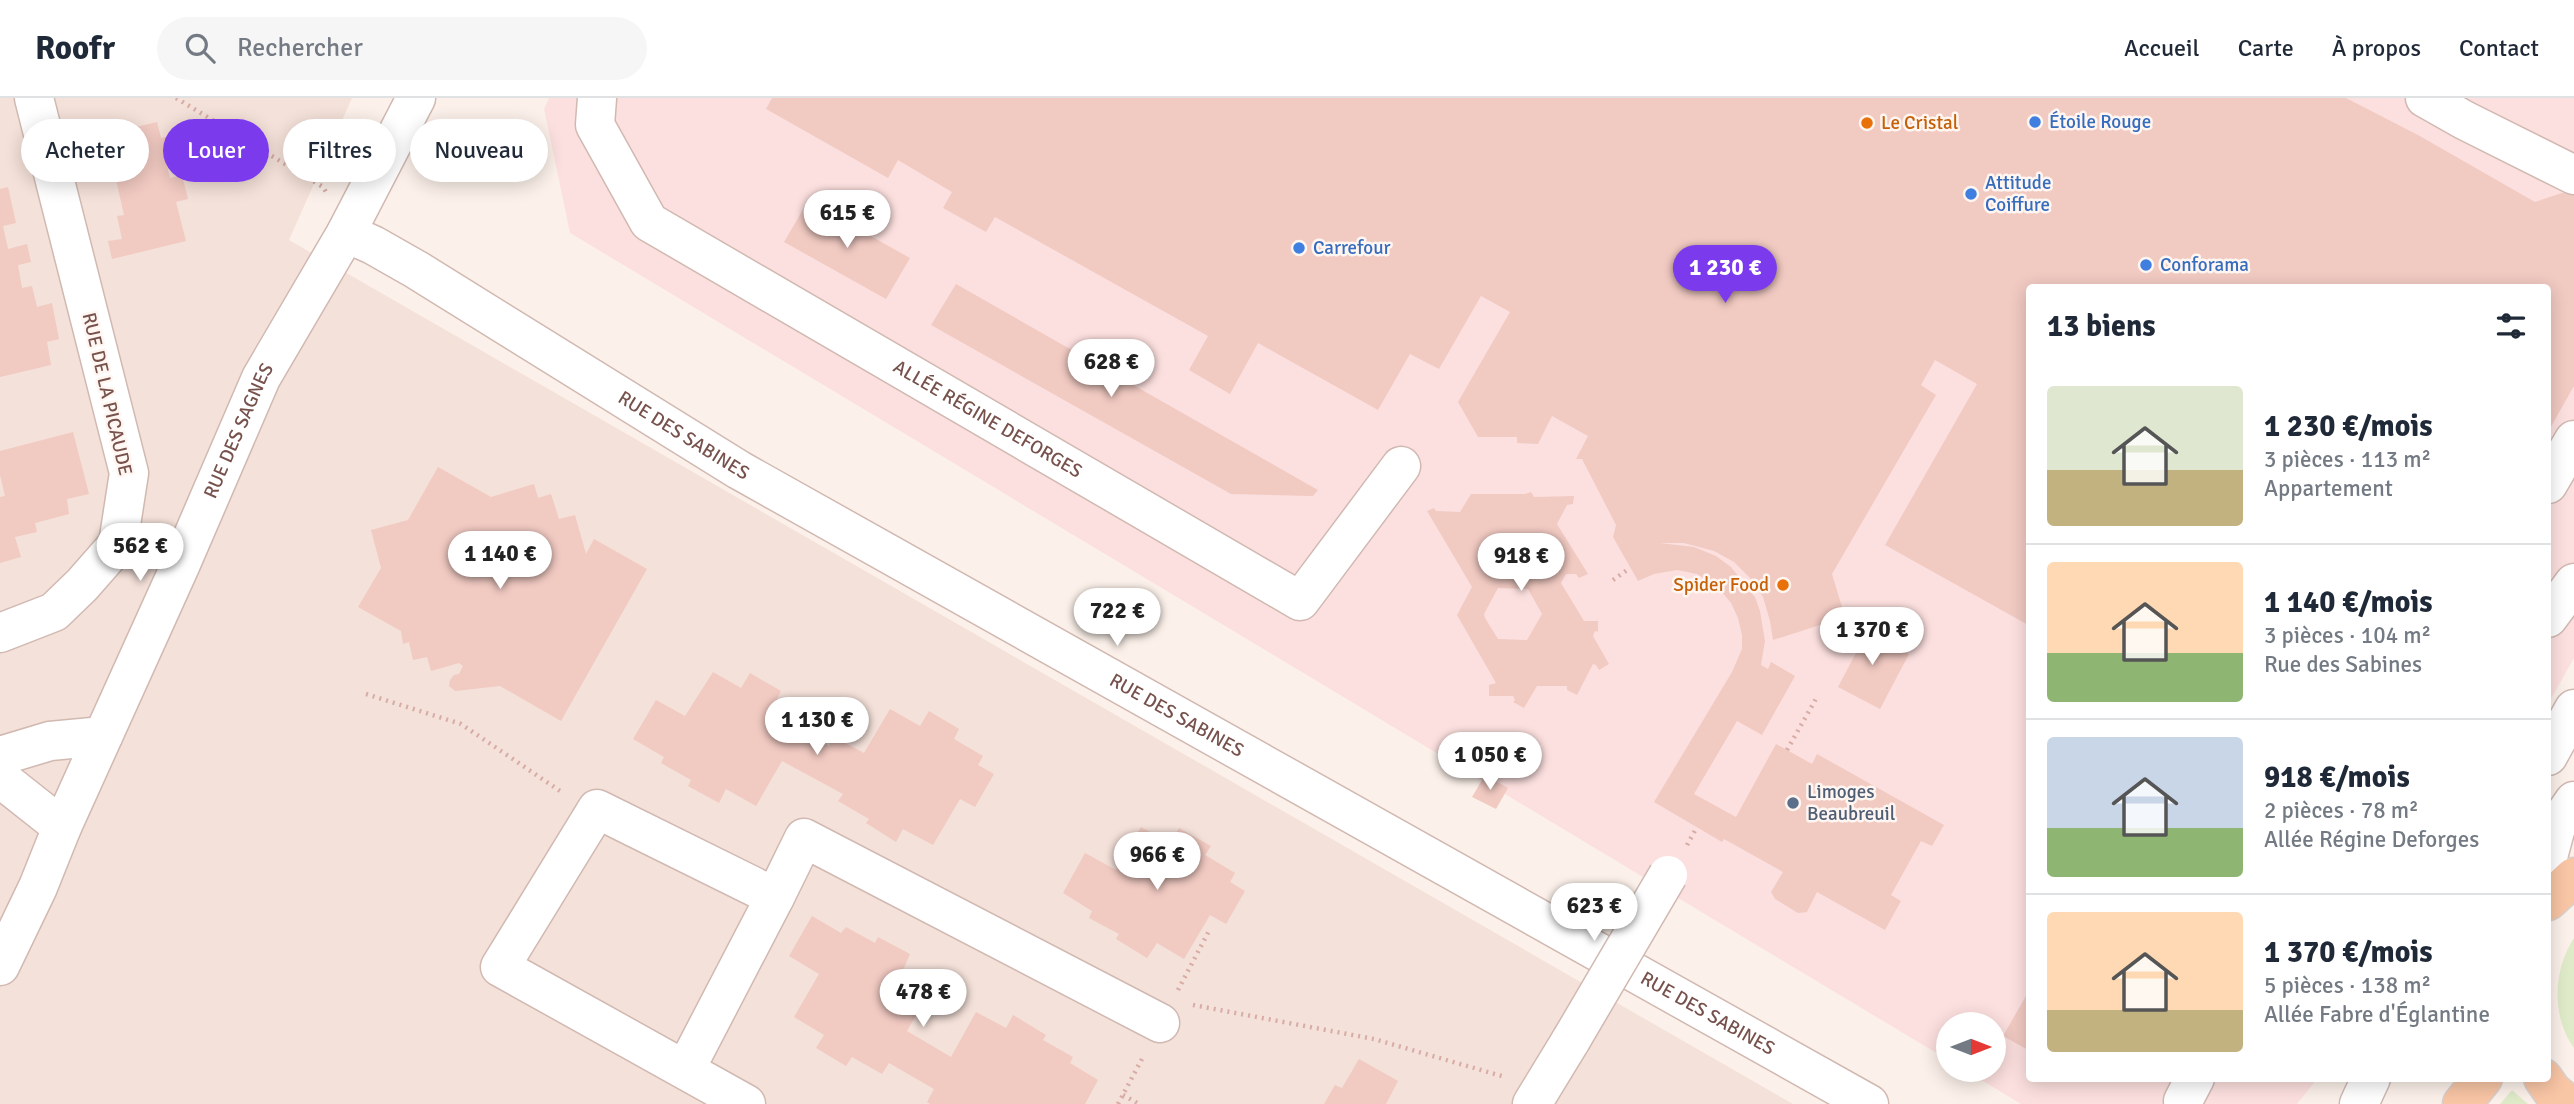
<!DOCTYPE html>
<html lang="fr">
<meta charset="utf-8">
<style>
body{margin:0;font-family:Signika,sans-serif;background:#f6f6f7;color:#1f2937;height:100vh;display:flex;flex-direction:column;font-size:26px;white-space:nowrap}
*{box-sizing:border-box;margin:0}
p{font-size:23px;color:#747a83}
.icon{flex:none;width:38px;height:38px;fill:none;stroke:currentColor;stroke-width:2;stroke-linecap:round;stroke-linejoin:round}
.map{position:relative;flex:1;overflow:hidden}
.details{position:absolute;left:2026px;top:186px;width:525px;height:798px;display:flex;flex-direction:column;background:#fff;border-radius:7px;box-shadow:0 4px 18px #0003}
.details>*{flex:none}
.banner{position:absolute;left:21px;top:21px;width:665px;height:63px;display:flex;gap:14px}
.needle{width:46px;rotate:90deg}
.tools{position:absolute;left:1936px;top:914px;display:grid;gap:14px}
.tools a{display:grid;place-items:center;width:70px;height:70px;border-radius:50%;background:#fff;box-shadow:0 4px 18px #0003;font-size:35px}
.price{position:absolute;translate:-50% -60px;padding:0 16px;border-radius:24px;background:#fff;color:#222;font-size:23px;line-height:46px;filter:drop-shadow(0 2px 4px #0008)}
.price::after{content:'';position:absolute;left:50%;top:42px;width:21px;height:16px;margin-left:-10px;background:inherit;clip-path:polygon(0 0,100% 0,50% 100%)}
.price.current{background:#7c3aed;color:#fff}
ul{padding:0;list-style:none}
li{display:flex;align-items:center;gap:21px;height:175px;padding:0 21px}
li+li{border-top:2px solid #e0e1e3}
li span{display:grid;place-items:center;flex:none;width:196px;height:140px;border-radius:7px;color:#555}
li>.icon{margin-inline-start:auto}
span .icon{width:84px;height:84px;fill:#fffc;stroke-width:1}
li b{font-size:30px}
h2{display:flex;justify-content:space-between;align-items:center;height:84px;padding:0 21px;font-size:30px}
.pill{padding:0 24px;border-radius:32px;background:#fff;box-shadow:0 4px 18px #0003;font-size:24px;line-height:63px}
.pill.current{background:#7c3aed;color:#fff}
header{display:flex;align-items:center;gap:42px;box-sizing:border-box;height:98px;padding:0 35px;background:#fff;border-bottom:2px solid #e0e1e3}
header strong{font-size:33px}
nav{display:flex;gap:38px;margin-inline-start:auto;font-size:24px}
.search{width:490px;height:63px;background:#f6f6f7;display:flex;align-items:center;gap:18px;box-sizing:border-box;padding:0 24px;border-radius:38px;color:#747a83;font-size:26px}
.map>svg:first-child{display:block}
.residential{fill:#f4e1d9}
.commercial{fill:#fce0df}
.green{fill:#deeac8}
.building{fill:#f1cac2;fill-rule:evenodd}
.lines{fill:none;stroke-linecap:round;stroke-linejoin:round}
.minor-casing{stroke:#d1b9b2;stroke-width:41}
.major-casing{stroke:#d9cfcd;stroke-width:41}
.path{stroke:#d7aca5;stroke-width:4.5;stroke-dasharray:2 5;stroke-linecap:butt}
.minor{stroke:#fff;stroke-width:38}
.major{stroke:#f8c5a5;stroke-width:38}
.minor-bridge-casing{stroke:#d1b9b2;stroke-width:41;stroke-linecap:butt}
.minor-bridge{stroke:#fff;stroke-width:38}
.shop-dot{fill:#3f7fe0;stroke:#fff6f1;stroke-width:2.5}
.food-dot{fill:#e8710a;stroke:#fff6f1;stroke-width:2.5}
.service-dot{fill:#5c6f8a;stroke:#fff6f1;stroke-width:2.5}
.labels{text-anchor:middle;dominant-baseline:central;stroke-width:5;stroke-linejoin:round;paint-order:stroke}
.shop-label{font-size:19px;fill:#366cbe;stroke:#fff6f1;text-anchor:start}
.food-label{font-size:19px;fill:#c56008;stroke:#fff6f1;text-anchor:start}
.street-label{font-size:19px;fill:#77524d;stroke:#fff6f1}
.service-label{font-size:19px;fill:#4e5e75;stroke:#fff6f1;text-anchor:start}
</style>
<header>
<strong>Roofr</strong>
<div class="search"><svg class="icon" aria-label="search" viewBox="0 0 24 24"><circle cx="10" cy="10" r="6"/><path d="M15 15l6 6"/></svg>Rechercher</div>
<nav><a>Accueil</a><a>Carte</a><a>À propos</a><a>Contact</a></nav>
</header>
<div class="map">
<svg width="2574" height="1006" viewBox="0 0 2574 1006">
<rect width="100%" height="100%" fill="#fcf1ea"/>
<path class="residential" d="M0,0H352L289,142L1793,1006H0Z"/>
<path class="commercial" d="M549,0H2574V560L2548,606V189H2030V980H2318L2297,1006H2021L1963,971H1993V926H1948V962L570,135L544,11Z"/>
<g class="green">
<path d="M2574,840V950C2551,918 2553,872 2574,840Z"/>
<path d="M2512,992L2528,1006H2500Z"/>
</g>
<g class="building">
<path d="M772,0H2346L2418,37L2535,104L2574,91V288L2548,334V189H2030V528L1885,447L1977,286L1935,262L1921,287L1936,297L1832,476L1845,519L1773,542L1770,523L1763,499L1750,480L1734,464L1714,453L1684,445H1660L1694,449L1716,458L1731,469L1755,499L1760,513L1765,543L1761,567L1768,571L1771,564L1795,578L1762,637L1737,623L1694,696L1736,719L1776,646L1812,666L1817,656L1944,727L1932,748L1921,743L1891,797L1901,803L1885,832L1817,794L1807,814L1798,815L1775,801L1771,794L1783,774L1724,741L1722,744L1654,704L1732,574L1742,551V537L1738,520L1731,505L1717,488L1697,476L1677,472L1654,476L1638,483L1613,439L1616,427L1582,361H1576L1588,338L1552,318L1538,346L1517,345V339H1478L1458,304L1510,214L1481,198L1439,271L1410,256L1378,312L1258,245L1230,296L1189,272L1208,238L995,119L986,134L943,110L952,94L898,62L888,80L766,11Z"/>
<path d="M157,24L161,40L178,36L184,59L166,64L170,80L182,77L188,101L176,104L186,143L112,161L108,143L122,141L117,118L124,117L115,77L105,79L100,56L86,58L82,42Z"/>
<path d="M8,89L16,125L3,128L8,151L27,146L31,164L18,167L22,190L32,188L37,209L52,205L59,241L47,244L51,267L0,279V91Z"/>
<path d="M808,103L910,160L886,201L784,144Z"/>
<path d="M956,186L1223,338L1318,392L1313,398L1231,396L931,227Z"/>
<path d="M73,334L89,396L67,401L69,416L35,425L37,434L15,439L21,459L0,465V399L5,398L0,377V353Z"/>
<path d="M438,369L491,399L534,386L538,400L551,396L559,421L575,417L586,456L594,441L647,471L561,623L500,588L455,593L449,588L450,582L454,577L459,576L463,568L459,565L431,573L427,559L413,562L409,544L403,546L401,533L358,509L381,470L371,432L408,422Z"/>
<path d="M1531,394L1534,399L1574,398L1573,406L1567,407L1557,426L1588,476L1579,480L1576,476H1566L1561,485L1584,523H1598V534L1595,533L1593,538L1609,566L1599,572L1596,567L1593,566L1577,597L1567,592V588H1537L1524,610L1513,604L1515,602L1513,598H1489V587L1496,585L1457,517L1472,489L1427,413L1434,410L1436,413L1460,414L1471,396H1525ZM1498,490L1528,491L1542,516L1527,542L1498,541L1485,520L1484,516Z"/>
<path d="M1857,526L1909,556L1880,611L1838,589L1856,555L1845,549Z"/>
<path d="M713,574L741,590L750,575L781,593L777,601L807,619L800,632L829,648L834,639L864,655L890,611L920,628L929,613L959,631L954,641L983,658L978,667L994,676L975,709L960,701L933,747L903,731L896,744L866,725L869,721L838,703L843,696L782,663L756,708L726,691L719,705L688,688L691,682L661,665L664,659L633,641L656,602L685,618Z"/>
<path d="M1485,677L1508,690L1496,711L1472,699Z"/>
<path d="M1141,729L1170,745L1179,730L1211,748L1205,757L1235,775L1230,784L1245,793L1226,826L1210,817L1184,861L1157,845L1147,860L1116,841L1119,836L1089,820L1092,813L1063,795L1085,755L1116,772Z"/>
<path d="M812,818L841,835L846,829L875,845L878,839L910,856L903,872L932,889L907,933L951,959L976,914L1006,930L1013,917L1046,937L1043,942L1073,959L1070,965L1098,982L1085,1006H930L927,1004L934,991L889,965L882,976L852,959L846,968L816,950L824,937L794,919L819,876L789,858Z"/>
<path d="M2030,891V953L2003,938Z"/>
<path d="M1359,961L1398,983L1386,1006H1324L1335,987L1342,990Z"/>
</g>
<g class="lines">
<g class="minor-casing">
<g id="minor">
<path id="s1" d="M597,0L595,27L649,124L1300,503L1401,368"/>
<path d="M2425,0L2464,22L2574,77"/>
<path id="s2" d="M346,135L373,147L417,172L739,372L1869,1006"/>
<path d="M2548,386L2574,342"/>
<path d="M2548,520L2574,485"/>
<path d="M0,535L54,514L82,487L118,446L129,375L34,0"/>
<path d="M0,658L50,643L103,638"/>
<path d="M2548,658L2574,611"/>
<path d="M0,680L62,729"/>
<path d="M2548,759L2556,729L2574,703"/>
<path d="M775,799L804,740L1160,925"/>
<path id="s3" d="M0,868L38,789L62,729L180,468L261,280L346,135L416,0"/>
<path d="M685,972L775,799L597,711L500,869L746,1006"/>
<path d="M2183,1003L2195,980"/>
<path d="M1532,1006L1571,942"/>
<path d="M2359,1006L2371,980"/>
</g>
</g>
<g class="major-casing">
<g id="major">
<path d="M2548,803L2574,779"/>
<path d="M2543,980L2552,993L2568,1006"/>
<path d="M2462,1006L2483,980"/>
</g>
</g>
<g class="path">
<path d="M176,0L323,89L326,94"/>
<path d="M1613,482L1630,470"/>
<path d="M366,596L461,626L563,695"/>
<path d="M1787,652L1817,599"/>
<path d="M1687,747L1697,729"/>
<path d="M1178,892L1210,831"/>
<path d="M1193,907L1374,941L1505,979"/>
<path d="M1123,997L1139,1006"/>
<path d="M1118,1006L1143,959"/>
</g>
<use href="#minor" class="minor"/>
<use href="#major" class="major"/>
<g class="minor-bridge-casing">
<path id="minor-bridge" d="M1571,942L1668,777"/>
</g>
<use href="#minor-bridge" class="minor-bridge"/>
</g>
<g class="shop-dot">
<circle cx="2035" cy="24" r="7"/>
<circle cx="1971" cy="96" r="7"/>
<circle cx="1299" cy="150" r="7"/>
<circle cx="2146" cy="167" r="7"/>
</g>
<g class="food-dot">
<circle cx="1867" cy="25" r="7"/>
<circle cx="1783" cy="487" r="7"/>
</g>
<circle class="service-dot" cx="1793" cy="705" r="7"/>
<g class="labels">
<g class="shop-label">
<text x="2049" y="24">Étoile Rouge</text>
<text x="1985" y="85">Attitude<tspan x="1985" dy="22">Coiffure</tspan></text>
<text x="1313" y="150">Carrefour</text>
<text x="2160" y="167">Conforama</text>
</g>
<g class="food-label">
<text x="1881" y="25">Le Cristal</text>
<text x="1769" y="487" text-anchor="end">Spider Food</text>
</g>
<g class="street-label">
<text transform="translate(107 296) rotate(77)">RUE DE LA PICAUDE</text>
<text stroke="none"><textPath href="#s1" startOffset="530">ALLÉE RÉGINE DEFORGES</textPath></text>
<text stroke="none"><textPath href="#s3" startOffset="586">RUE DES SAGNES</textPath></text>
<text stroke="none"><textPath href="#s2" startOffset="394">RUE DES SABINES</textPath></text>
<text stroke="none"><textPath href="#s2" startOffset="961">RUE DES SABINES</textPath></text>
<text stroke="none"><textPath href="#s2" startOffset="1570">RUE DES SABINES</textPath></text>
</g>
<g class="service-label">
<text x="1807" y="694">Limoges<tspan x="1807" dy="22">Beaubreuil</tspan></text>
</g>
</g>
</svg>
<div class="tools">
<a><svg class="needle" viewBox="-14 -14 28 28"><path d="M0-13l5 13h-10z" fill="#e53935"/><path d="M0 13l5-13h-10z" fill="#747a83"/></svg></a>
</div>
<b class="price" style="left:847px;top:152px">615 €</b>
<b class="price current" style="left:1725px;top:207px">1 230 €</b>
<b class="price" style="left:1111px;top:301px">628 €</b>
<b class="price" style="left:140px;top:485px">562 €</b>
<b class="price" style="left:500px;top:493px">1 140 €</b>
<b class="price" style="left:1521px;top:495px">918 €</b>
<b class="price" style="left:1117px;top:550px">722 €</b>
<b class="price" style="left:1872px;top:569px">1 370 €</b>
<b class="price" style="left:817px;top:659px">1 130 €</b>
<b class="price" style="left:1490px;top:694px">1 050 €</b>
<b class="price" style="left:1157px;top:794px">966 €</b>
<b class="price" style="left:1594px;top:845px">623 €</b>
<b class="price" style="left:923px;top:931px">478 €</b>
<div class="banner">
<a class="pill">Acheter</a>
<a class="pill current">Louer</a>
<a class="pill">Filtres</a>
<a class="pill">Nouveau</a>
</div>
<section class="details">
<h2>13 biens<svg class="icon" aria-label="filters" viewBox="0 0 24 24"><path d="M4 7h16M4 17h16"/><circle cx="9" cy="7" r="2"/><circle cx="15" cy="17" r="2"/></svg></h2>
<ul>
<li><span style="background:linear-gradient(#dfe7d0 60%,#c2b280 0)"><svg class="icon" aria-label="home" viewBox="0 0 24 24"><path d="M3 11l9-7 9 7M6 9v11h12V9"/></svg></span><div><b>1 230 €/mois</b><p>3 pièces · 113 m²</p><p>Appartement</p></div></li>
<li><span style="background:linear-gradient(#ffd9b3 65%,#8fb573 0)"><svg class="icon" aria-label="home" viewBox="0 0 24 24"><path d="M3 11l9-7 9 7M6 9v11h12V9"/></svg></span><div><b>1 140 €/mois</b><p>3 pièces · 104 m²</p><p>Rue des Sabines</p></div></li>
<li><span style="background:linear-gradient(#c9d6e8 65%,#8fb573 0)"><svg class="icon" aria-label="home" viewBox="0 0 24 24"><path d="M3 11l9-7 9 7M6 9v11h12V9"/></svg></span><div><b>918 €/mois</b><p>2 pièces · 78 m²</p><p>Allée Régine Deforges</p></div></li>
<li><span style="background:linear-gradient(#ffd9b3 70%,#c2b280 0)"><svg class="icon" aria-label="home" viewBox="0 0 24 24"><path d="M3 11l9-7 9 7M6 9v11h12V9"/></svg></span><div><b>1 370 €/mois</b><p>5 pièces · 138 m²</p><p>Allée Fabre d'Églantine</p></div></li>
</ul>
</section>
</div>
